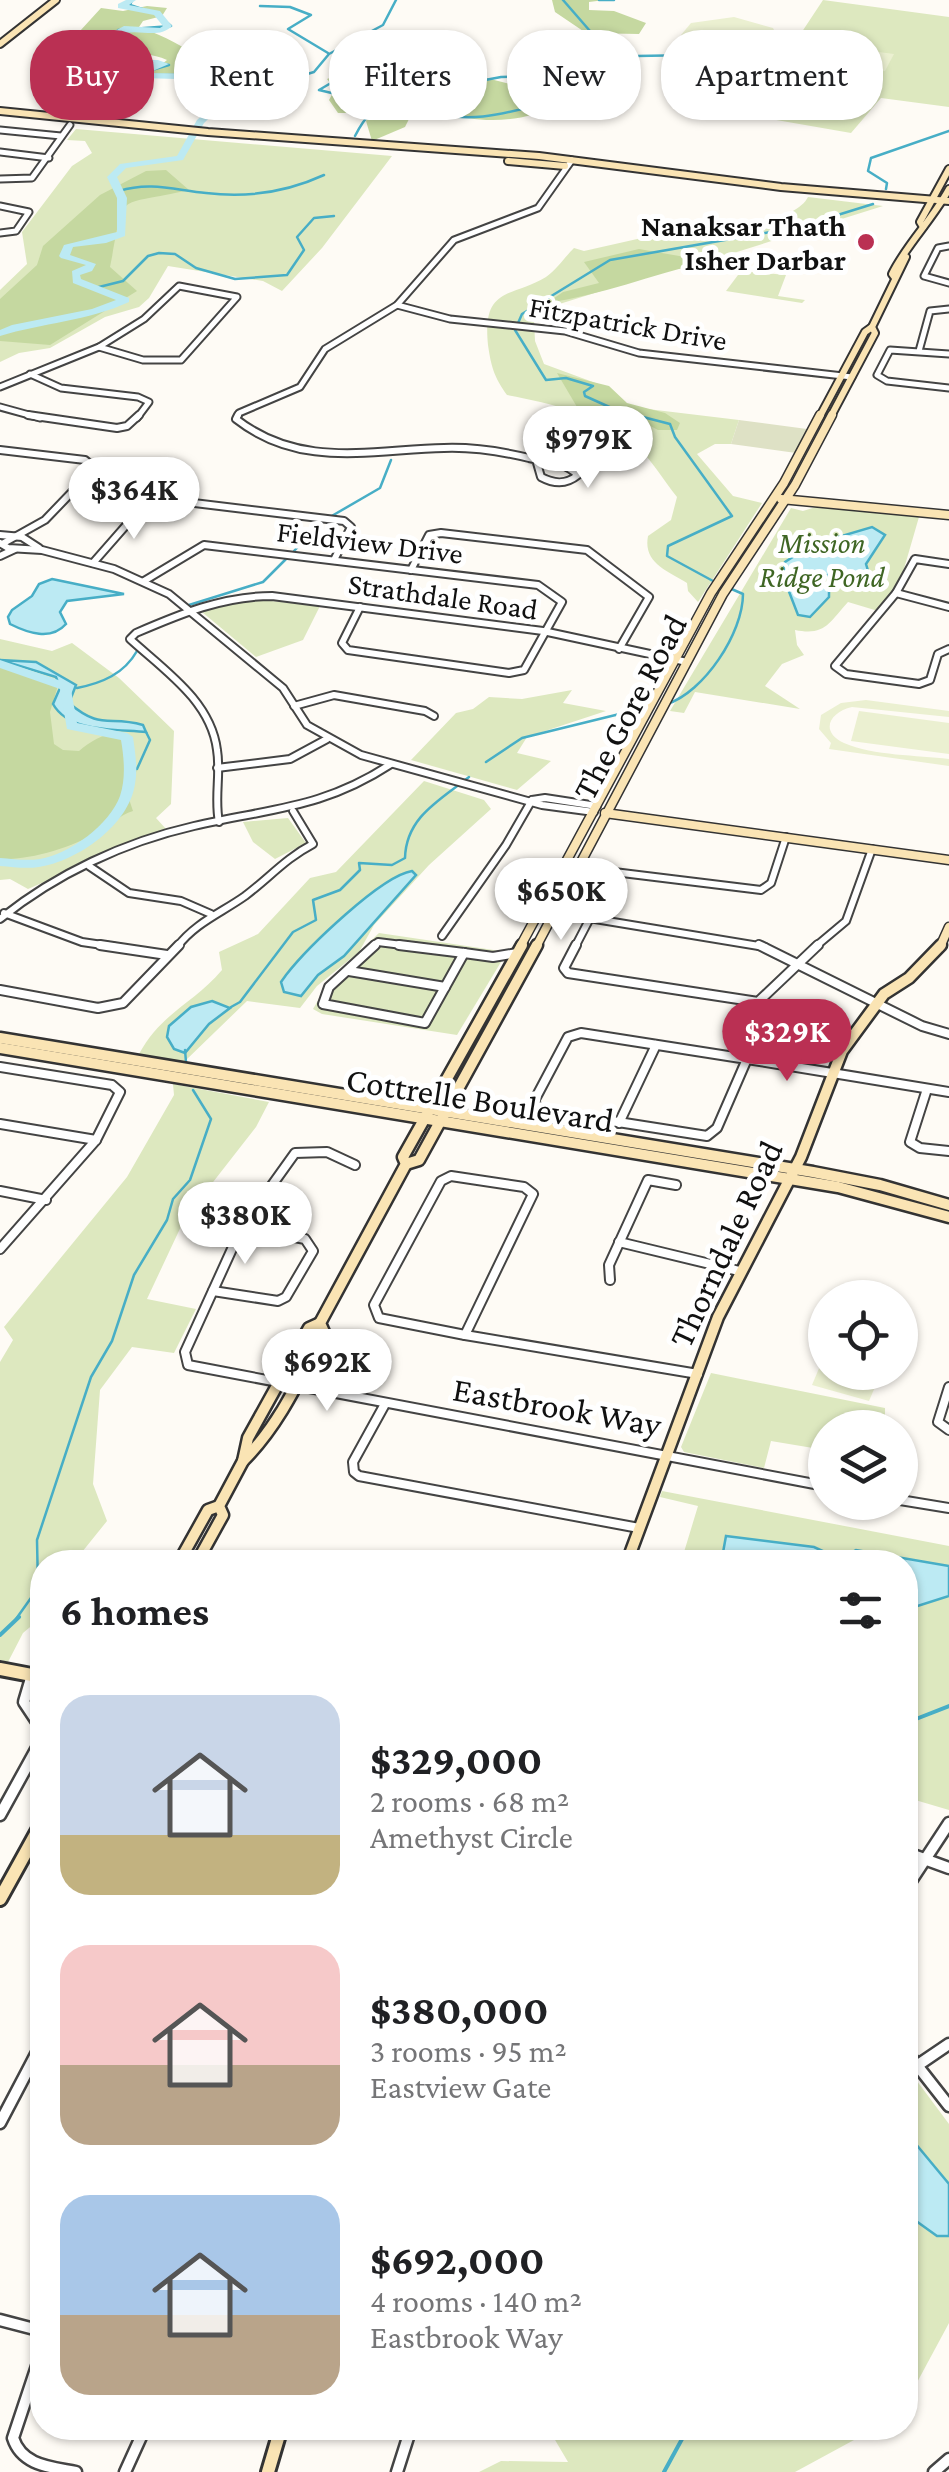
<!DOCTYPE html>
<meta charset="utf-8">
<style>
body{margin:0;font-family:"Crimson Pro",serif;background:#f2f2f2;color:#202124;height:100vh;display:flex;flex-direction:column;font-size:38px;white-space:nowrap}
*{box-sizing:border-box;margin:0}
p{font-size:32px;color:#757577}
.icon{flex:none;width:55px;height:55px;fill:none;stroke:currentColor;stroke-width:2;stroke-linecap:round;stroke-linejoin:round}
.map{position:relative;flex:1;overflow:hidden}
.side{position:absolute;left:30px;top:1550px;width:888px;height:890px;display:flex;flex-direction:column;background:#fff;border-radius:40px;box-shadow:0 2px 8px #0004}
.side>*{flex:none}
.hud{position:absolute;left:30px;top:30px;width:890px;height:90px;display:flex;gap:20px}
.buttons{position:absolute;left:808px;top:1280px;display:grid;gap:20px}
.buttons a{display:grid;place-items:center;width:110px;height:110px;border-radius:50%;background:#fff;box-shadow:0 2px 8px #0004;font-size:50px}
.price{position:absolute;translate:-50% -85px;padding:0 22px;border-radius:35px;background:#fff;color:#222;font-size:32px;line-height:65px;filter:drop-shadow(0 2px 5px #0008)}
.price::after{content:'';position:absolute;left:50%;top:60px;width:30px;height:22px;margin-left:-15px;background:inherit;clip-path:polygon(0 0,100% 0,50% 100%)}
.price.on{background:#ba3053;color:#fff}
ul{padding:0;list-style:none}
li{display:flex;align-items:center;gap:30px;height:250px;padding:0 30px}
li span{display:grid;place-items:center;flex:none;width:280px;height:200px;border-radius:30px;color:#555}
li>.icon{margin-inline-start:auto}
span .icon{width:120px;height:120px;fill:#fffc;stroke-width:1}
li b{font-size:42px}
h2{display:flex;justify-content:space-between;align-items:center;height:120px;padding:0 30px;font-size:42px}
.chip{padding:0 35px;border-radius:40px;background:#fff;box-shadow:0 2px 8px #0004;font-size:35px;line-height:90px}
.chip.on{background:#ba3053;color:#fff}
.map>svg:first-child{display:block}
.green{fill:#dde8bf}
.forest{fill:#c5d8a0}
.cemetery{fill:#dee1c5}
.pitch{fill:#ebf0d1}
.water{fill:#bceaf3;stroke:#47aec6;stroke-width:2.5}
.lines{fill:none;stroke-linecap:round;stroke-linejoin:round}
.stream-far1{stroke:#47aec6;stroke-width:2.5}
.stream{stroke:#47aec6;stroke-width:4}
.river{fill:#bceaf3;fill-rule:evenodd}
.street-far3-casing{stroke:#444;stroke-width:9}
.street-far2-casing{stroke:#444;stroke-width:10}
.street-far1-casing{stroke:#444;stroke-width:12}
.street-casing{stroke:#444;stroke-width:15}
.secondary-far3-casing{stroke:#333;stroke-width:10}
.secondary-far2-casing{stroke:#333;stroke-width:11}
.secondary-far1-casing{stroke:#333;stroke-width:15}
.secondary-casing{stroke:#333;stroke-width:18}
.street-far3{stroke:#fff;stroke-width:5}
.street-far2{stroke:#fff;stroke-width:6}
.street-far1{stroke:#fff;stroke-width:8}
.street{stroke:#fff;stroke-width:10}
.secondary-far3{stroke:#fae4b4;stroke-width:6}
.secondary-far2{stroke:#fae4b4;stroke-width:8}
.secondary-far1{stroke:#fae4b4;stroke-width:10}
.secondary{stroke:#fae4b4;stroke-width:12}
.poi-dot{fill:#ba3053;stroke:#fff;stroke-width:4}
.labels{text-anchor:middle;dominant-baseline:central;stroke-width:10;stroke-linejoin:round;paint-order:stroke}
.far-poi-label{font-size:30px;font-weight:bold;fill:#111;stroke:#fff;text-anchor:end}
.far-street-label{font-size:30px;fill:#111;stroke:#fff}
.far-park-label{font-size:30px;font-style:italic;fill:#3f6624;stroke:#fff}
.street-label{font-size:35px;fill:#111;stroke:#fff}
</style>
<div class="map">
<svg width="949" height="2472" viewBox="0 0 949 2472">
<rect width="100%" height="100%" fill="#fefbf5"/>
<g class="green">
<path d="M823,0L949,17V107L881,98L851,133L747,115Z"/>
<path d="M76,129L392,156L322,248L282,291L263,281L168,266L149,298L139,307L105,317L50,348L19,353L0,362V290L27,264L22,232L72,166L92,153L85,141L67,140Z"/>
<path d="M808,197L883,206L721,257L690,271L675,268L553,306L534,319L535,341L544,364L601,385L631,407L739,420L731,444H715L697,454L733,496L762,503L698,602L688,591L687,583C666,570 643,563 648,536L671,520L677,497C663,480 649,455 632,442C596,414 550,403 507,395C494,377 491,366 488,345C482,286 511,298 546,277C556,270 565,257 574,248L584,251L655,235L660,228C678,230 697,235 715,234C738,232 798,218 808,197Z"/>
<path d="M741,271L786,275L778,296L805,300L802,303L726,291Z"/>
<path d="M819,506L919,517L901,579L878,611L848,602C829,623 825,636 795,630L797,645L804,655L782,664L765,686L800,709L695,692L684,713L670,711L791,508L803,511Z"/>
<path d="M251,599L320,606L303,640L256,657L202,612Z"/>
<path d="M0,639L52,651L72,643L119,678L174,731L171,804L156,818L166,829L28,889L10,879L0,880Z"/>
<path d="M572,690L563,703L606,711L527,737L517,753L551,761L517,790L411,760L456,713L473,709L489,697L522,699Z"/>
<path d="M424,781L484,800L491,809L429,865L374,925L359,952L317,986L300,1008L247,1001L184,1062L139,1054C162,1012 192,1005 222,970L219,952L258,934L310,878L336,872Z"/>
<path d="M288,818L306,843L275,859L253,842L243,822Z"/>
<path d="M379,933L507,952L457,1035L322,1014L313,1009L330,980Z"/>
<path d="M173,1084L269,1102L256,1127L185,1218L147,1299L196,1309L174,1353L132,1347L100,1390L93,1484L107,1521L74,1562H42V1617L23,1633L8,1662L0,1660V1362L13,1340L4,1327L127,1177L174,1095Z"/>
<path d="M711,1373L885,1408V1427L825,1428V1450L771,1441L764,1468L684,1452L681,1447Z"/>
<path d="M662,1491L949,1546V1810L905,1797V1562H681L698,1506L660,1497Z"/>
<path d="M905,2065L949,2124V2323L914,2388L905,2396Z"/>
<path d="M548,2428H869L854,2440L795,2472H479L501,2461L568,2462Z"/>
</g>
<g class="forest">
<path d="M552,0H605L589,2V10L614,11L646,23L639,34L586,33L555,12Z"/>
<path d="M147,6L167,8L162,16L143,21L139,27C164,36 187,47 208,65L201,74H150L167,60C139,47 102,61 80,31L101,8L123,11Z"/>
<path d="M407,58L542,92L565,93L591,72L599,71L606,82C559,112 499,133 444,111L441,97L403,84L376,81L351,113H338L329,100L335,89L327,79L363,65Z"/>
<path d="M374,104L392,106L409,119L405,127L372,141L366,121Z"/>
<path d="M166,170L189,190C112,208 126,188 110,267L137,291L50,345L0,341V299L37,265L43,246L100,195L146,171Z"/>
<path d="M639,249L685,257L708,255L705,262C652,275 601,295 547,303L563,292L599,283L584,262Z"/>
<path d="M557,373L609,386L627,403L665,413L680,423L677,430H658L637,419L577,407Z"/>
<path d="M0,667L59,682L50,712L54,744L63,750L79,751C92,740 109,730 126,734L137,769L129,799L133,811C119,815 112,825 100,832C70,847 34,860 0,859Z"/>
</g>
<path class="cemetery" d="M739,420L807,429L796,453L731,444Z"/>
<g class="pitch">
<path d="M734,17L773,28L779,40C757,64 707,59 683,41L681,35L691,23Z"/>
<path d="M818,44L894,54L885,71L808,61Z"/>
<path d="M866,700L949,711V717L852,707C830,712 819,731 844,743C874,756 917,755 949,759V766L829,749L831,743L819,729L821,715L841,703Z"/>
<path d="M859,711L949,723V754L851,741Z"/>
<path d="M825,1354V1372L881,1373L869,1401L812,1385Z"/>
</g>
<g class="water">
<path d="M872,527L885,535L866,564L869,574L865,584L850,588L828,575L816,577L814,581L829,591V597L810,617L798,615L783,576L785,562L810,546L838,551L841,547L838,537Z"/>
<path d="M52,579L124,594L67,601L60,612L66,624C51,641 28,633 10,624L8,617L12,610L32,596L39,584Z"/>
<path d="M0,660L36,662L76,685L69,703C102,731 108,715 143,725L146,732C118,729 69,733 53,704L60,688L56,677Z"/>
<path d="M412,871L416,875L344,956L318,975L301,996L284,992L281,982L286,975C307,948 381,876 412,871Z"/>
<path d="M212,1001L230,1008L209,1024L185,1053L174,1049L167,1037L169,1026L191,1007Z"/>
<path d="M726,1536L814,1547L840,1559L856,1550L949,1566V1596L905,1610V1562H733L722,1558Z"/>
<path d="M905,2131L949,2184V2236H937L905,2213Z"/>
</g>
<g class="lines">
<g class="stream-far1">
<path d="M132,0L130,5L157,14L171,26L118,30L111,45L122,63L150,61L169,65L148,71L151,75H210L228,80L222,84L284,81L314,72L329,54L383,25L396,0"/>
<path d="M599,0H614"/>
<path d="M260,6L290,7L311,15L288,29L328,53"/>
<path d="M578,57L695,55L747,37"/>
<path d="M378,104L319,90L360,66L381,61L408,63L440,79L464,84L501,77L552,76L581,51L590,31L563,0"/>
<path d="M355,136C374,98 411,78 449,101L441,114C477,123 510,111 545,104"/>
<path d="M886,189L887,183L868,171L871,158L949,131"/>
<path d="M119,191C150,181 175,190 206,193C247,198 287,192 324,175"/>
<path d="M95,288L123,281L148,256L159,253L175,254L196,268L235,279L287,275L304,250L297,237L314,218L334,216"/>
<path d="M330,517L380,488L391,460"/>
<path d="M294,551L323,521"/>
<path d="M713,581L667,556L668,546L732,516L675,437L670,424L616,410L585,396L584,392L593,386L566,378L546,380L515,330L522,314L610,260L799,227L873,204"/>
<path d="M189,605L263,582L288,557"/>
<path d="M77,688C102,683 124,674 137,651"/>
<path d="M667,704C704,692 743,633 743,594L720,584"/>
<path d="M486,762L522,738L644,708"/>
<path d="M137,769L150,740L146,732"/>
<path d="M231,1007L240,1002L293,932L316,920L313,900L340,890L360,870L359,863L392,865L405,858C406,817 440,800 469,777"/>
<path d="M185,1050L186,1062"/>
<path d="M16,1619L38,1588L37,1540L91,1377L112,1341L134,1275L167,1220L173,1199L190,1180L211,1119L193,1090"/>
</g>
<g class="stream">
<path d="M0,1635L19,1617"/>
<path d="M905,1714L916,1719L949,1706"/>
<path d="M664,2472L688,2428"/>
</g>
<g class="river">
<path d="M126,0H136L129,5L160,11L172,26C157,41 136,26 118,36L114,52L117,62L158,60L169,64L148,73L211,74L226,84L227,101L204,123L183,160L126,168L117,177L127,198L125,236L106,243L73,247L70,255L96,264L92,271L80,275L81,279L129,298V302C88,321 42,323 0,336V330L12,325L92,309L116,300L73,283L72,271L86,265L61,258L59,256L64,245L117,232V198L107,177L120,164L177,156L197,120L219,100L218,85L209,80L142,78L138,75L142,68L151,66L127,68L110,66L106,52L111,33L124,26L160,28L163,26L154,15L118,8V4Z"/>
<path d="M0,660L70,684L77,723L127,733L133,737C135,752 138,768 135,784C129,825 78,861 39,867C26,869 13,867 0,866V858C13,859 27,861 40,859C70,854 110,824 120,796C126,778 124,758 121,740L67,729L60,689L0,668Z"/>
</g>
<g class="street-far3-casing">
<g id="street-far3">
<path d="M0,130L61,136"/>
<path d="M0,152L49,158"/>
<path d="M0,179L32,178L70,125"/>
<path d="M0,206L29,212L16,231L0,233"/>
<path d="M949,246L938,248L924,276L949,283"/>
<path d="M179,286L237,297L181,360H143L99,347L144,319Z"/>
<path d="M397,305L450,319L565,331L639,353L852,377"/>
<path d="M919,351L930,311L949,309"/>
<path d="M949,354L890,350L877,375L887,381L949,388"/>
<path d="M30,374L61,388L138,397L149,402L137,418"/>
<path d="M0,387L99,347"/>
<path d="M0,407L40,418"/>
<path d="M237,418L239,413L300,387L325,349L397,305L454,240L538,208L572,160"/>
</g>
</g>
<g class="street-far2-casing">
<g id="street-far2">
<path d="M28,415L117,428L127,426L139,415"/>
<path d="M238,415L236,419C300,469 369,450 444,448C473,447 500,451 529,458C548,462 563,461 578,475C566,485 554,484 541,477L537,463"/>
<path d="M0,450L85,460L95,468L45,520L2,544"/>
<path d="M78,489L344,521L351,527L334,560"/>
<path d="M0,535L22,537L39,548"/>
<path d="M0,543L8,548L42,550L114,569L169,594L283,688L307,725L361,755L542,805L594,812"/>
<path d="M0,556L15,549"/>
<path d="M93,563L150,498"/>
<path d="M949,564L915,559L896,593L835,666L846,674L919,684L930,680L938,654L949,649"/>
<path d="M411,570L429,535L441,533L587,550L649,597L619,649"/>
<path d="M144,581L204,545L538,585L562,602L524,670L509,673L348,650L342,643L360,607"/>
<path d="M896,593L949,607"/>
<path d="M294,706L334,695L425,711L434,716"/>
<path d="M217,768L290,759L327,739"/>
<path d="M532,800L545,798L597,806"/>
<path d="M219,822C214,798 221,774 217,750C211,701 164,670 130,639L136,633C180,614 223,596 272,596L543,631L687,662"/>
<path d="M89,866L129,893L181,901L211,914"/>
<path d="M4,913L82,942L116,947"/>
<path d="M589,918L765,947"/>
<path d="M0,919C56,874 124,842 194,826C271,808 322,809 391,764"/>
<path d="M442,936L506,845L532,800"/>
<path d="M177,947C195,923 221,913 245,896C269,878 286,858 313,844L293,811"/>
<path d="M372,947L378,942L418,947"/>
<path d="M575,947L614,872L761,890L771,883L786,837"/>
<path d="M815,947L846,921L872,849"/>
</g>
</g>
<g class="street-far1-casing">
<g id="street-far1">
<path d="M100,945L167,955"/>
<path d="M375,945L329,987L323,1004L425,1023L464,953"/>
<path d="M399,945L464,953"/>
<path d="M576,945L564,968L568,973L758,1002L818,945"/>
<path d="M759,945L922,1026L949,1034"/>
<path d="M464,953L493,957L517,953"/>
<path d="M349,971L445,987"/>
<path d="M0,990L98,1008L123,1003L179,945"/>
<path d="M581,1033L747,1059L717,1128L707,1136L542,1110L533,1103L568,1037Z"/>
<path d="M747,1059L949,1092"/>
<path d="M0,1067L112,1085L120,1092L96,1140L0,1249"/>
<path d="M927,1089L910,1142L920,1148L949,1151"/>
<path d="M619,1123L656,1045"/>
<path d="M0,1124L96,1140"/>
<path d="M355,1165L327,1152L295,1153L242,1227L185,1352L188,1365L825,1486"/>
<path d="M451,1176L524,1187L533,1194L465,1335L379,1318L374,1305L441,1181Z"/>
<path d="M0,1191L46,1200"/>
<path d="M619,1242L739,1271"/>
<path d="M610,1280L609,1265L648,1180L676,1185"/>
<path d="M213,1291L278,1301L286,1297L313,1251L305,1239L242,1227"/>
<path d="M465,1335L698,1374"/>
<path d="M949,1387L938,1422L949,1430"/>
<path d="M385,1404L353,1462L354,1472L359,1476L639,1528"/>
<path d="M900,1500L949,1508"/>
</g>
</g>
<g class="street-casing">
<g id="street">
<path d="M32,1675L24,1702L42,1729"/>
<path d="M0,1815L42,1739"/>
<path d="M905,1852L949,1868"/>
<path d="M905,1890L949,1823"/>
<path d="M905,2050L949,2106"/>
<path d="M918,2065L949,2044"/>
<path d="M0,2123L42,2043"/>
<path d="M0,2320L42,2331"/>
<path d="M42,2351L13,2438C22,2466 51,2467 76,2472"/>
<path d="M451,2428H457"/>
<path d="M125,2472L145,2428"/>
<path d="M397,2472L411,2428"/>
<path d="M934,2472L949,2459"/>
</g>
</g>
<g class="secondary-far3-casing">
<g id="secondary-far3">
<path d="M0,44L56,0"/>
<path d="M0,111L208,132L539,156L781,187L949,201"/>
<path d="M508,161L565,166"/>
<path d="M923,227L920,222L949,169"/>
<path d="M895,278L892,274C906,245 933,219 949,189"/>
<path d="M819,418L865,332L872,327"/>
<path d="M830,418L875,333L872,327L906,257"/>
</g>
</g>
<g class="secondary-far2-casing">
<g id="secondary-far2">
<path d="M781,499L949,515"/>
<path d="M605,813L949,860"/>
<path d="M520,947L711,593L784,483L820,415"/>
<path d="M536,947L723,594L795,485L832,415"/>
<path d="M940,947L949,927"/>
</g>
</g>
<g class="secondary-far1-casing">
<g id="secondary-far1">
<path d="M0,1038L813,1172L880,1185L949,1205"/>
<path d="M0,1048L838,1187L949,1217"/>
<path d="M406,1164L419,1160L537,945"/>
<path d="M243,1461C280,1424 300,1378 324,1332L320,1323L406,1164L403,1157L522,945"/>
<path d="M179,1562L208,1510L219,1506"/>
<path d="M197,1562L223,1515L219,1506L243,1461L248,1438L309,1328L320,1323"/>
<path d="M627,1562L718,1317L801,1157L842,1051L884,994L909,978L941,945"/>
</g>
</g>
<g class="secondary-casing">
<g id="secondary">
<path d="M0,1669L42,1677"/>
<path d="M0,1899L42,1823"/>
<path d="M268,2472L281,2428"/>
</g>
</g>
<use href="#street-far3" class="street-far3"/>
<use href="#street-far2" class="street-far2"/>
<use href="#street-far1" class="street-far1"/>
<use href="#street" class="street"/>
<use href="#secondary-far3" class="secondary-far3"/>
<use href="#secondary-far2" class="secondary-far2"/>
<use href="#secondary-far1" class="secondary-far1"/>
<use href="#secondary" class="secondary"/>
</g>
<circle class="poi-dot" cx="866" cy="242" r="10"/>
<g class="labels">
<g class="far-poi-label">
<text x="846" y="225">Nanaksar Thath<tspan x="846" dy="34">Isher Darbar</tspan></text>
</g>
<g class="far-street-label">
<text transform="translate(628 323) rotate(10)">Fitzpatrick Drive</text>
<text transform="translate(370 542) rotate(7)">Fieldview Drive</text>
<text transform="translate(443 596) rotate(8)">Strathdale Road</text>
</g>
<g class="far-park-label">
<text x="822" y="542">Mission<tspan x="822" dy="34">Ridge Pond</tspan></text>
</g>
<g class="street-label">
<text transform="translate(630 707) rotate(-62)">The Gore Road</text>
<text transform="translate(480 1100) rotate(9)">Cottrelle Boulevard</text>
<text transform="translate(726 1244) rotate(-65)">Thorndale Road</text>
<text transform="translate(557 1407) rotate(10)">Eastbrook Way</text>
</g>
</g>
</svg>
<div class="buttons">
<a><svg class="icon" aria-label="locate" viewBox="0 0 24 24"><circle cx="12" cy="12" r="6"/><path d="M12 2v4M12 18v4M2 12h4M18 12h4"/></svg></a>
<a><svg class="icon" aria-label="layers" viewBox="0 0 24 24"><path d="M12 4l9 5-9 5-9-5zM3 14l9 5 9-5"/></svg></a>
</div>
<b class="price" style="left:588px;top:491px">$979K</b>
<b class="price" style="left:134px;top:542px">$364K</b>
<b class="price" style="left:561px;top:943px">$650K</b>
<b class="price on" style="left:787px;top:1084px">$329K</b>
<b class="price" style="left:245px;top:1267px">$380K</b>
<b class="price" style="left:327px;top:1414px">$692K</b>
<div class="hud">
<a class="chip on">Buy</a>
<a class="chip">Rent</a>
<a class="chip">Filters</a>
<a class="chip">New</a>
<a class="chip">Apartment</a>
</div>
<section class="side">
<h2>6 homes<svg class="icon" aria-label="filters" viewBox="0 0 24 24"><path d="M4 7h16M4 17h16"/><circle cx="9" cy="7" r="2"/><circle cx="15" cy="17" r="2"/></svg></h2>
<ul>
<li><span style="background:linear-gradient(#c9d6e8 70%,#c2b280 0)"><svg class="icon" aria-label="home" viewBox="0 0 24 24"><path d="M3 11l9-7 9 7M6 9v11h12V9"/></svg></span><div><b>$329,000</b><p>2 rooms · 68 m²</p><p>Amethyst Circle</p></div></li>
<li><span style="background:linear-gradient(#f6c9c9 60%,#b9a48a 0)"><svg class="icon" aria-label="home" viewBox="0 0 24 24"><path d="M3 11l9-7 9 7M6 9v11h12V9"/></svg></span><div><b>$380,000</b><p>3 rooms · 95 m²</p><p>Eastview Gate</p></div></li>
<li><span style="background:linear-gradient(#a9c7e8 60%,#b9a48a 0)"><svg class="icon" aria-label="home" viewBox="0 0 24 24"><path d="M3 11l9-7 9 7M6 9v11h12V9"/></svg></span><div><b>$692,000</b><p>4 rooms · 140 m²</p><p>Eastbrook Way</p></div></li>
</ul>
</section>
</div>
